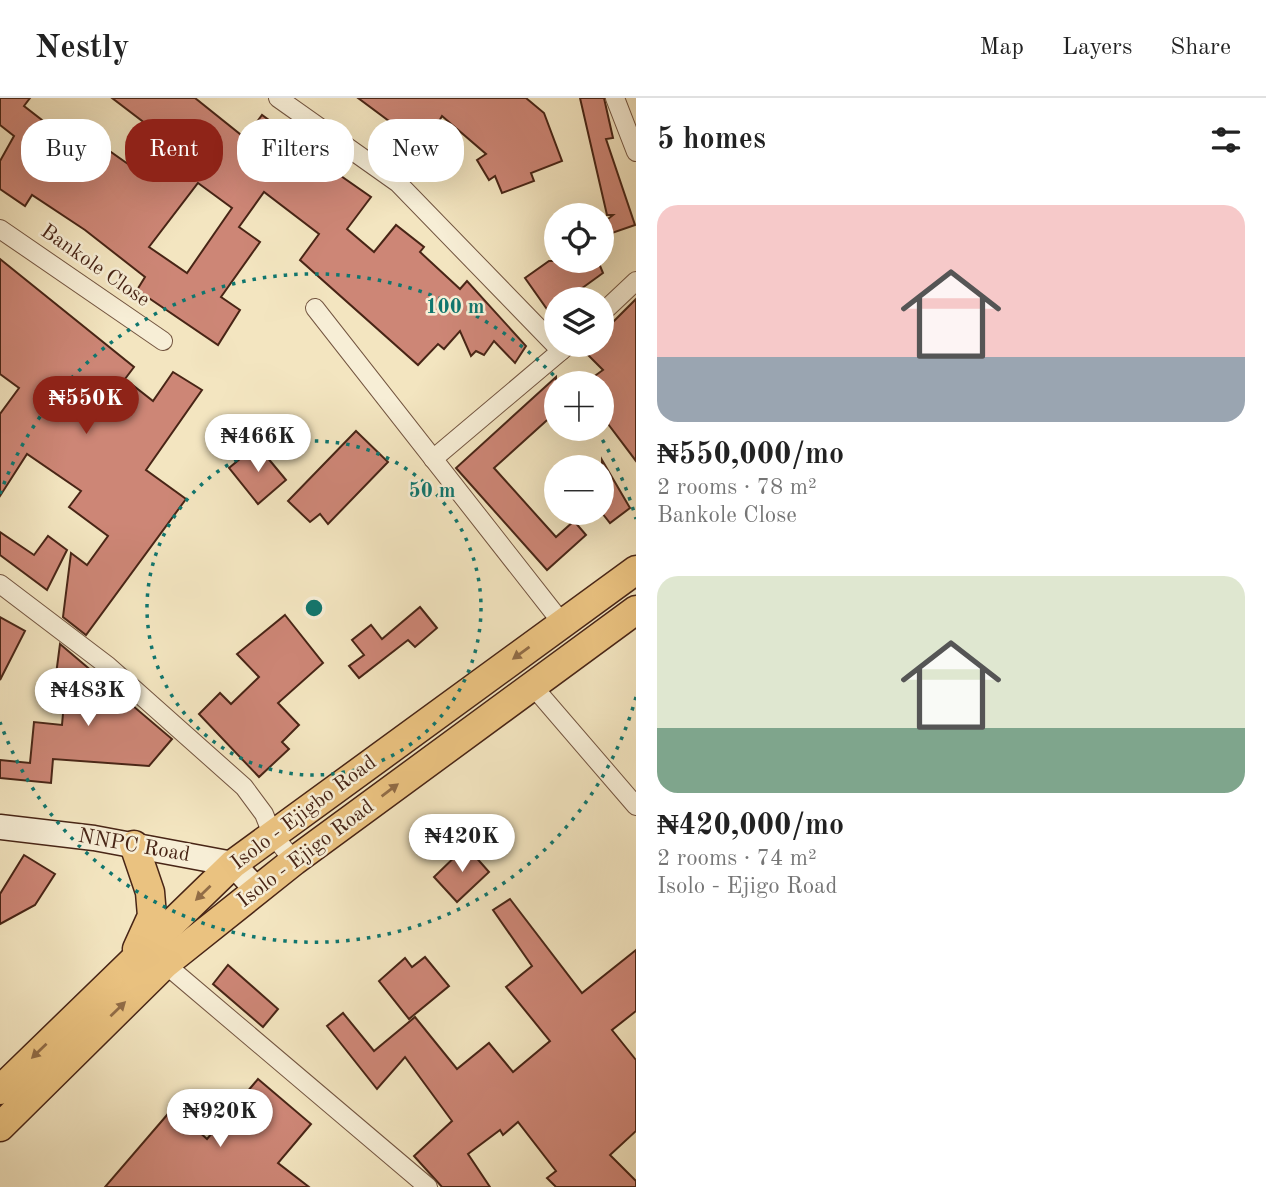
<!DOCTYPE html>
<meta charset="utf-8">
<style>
body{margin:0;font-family:"Old Standard TT",serif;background:#f2f2f2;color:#222;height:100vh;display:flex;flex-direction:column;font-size:26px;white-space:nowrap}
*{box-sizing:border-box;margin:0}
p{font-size:23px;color:#767676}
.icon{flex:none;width:38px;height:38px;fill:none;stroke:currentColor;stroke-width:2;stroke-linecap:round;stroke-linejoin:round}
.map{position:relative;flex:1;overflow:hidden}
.drawer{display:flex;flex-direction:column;background:#fff;width:630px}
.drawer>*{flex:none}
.banner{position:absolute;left:21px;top:21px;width:509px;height:63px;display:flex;gap:14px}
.buttons{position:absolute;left:544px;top:105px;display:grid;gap:14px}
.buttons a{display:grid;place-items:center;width:70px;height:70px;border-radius:50%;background:#fff;box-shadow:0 7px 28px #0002;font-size:35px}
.price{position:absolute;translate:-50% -60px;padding:0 16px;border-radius:24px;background:#fff;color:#222;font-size:23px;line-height:46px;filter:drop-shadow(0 2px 4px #0008)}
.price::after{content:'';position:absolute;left:50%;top:42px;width:21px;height:16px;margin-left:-10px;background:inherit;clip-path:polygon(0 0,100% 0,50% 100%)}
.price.current{background:#8f2418;color:#fff}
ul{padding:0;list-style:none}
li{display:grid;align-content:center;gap:14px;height:371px;padding:0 21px}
li span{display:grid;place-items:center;height:217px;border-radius:21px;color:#555}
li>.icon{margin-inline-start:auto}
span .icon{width:126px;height:126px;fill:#fffc;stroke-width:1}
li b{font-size:30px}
h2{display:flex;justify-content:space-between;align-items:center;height:84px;padding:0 21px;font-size:30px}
.tag{padding:0 24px;border-radius:28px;background:#fff;box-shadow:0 7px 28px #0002;font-size:24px;line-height:63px}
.tag.current{background:#8f2418;color:#fff}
header{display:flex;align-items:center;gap:42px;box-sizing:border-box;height:98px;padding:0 35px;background:#fff;border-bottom:2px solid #e0e0e0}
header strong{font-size:33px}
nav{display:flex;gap:38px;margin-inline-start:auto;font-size:24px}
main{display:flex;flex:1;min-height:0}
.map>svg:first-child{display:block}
.building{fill:#cd8676;stroke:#482516;stroke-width:2;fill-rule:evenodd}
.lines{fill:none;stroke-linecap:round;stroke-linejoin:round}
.street-casing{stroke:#735540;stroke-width:20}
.secondary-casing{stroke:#482516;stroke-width:27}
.primary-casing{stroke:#482516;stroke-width:31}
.street{stroke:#f7eed6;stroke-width:18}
.secondary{stroke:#f7eed6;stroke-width:24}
.primary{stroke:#eac280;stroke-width:28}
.oneway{fill:#916c46}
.ring{fill:none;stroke:#0f766e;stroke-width:3.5;stroke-dasharray:3.5 7}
.labels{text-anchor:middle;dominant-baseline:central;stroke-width:5;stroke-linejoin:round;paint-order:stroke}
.street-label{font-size:21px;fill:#482516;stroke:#f7eed6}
.centre{fill:#0f766e;stroke:#f7eed6;stroke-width:3.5}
.ring-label{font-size:21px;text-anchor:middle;font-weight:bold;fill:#0f766e;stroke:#f7eed6;stroke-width:5;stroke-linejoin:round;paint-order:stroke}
</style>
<header>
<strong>Nestly</strong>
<nav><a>Map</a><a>Layers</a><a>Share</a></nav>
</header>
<main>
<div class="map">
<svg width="636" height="1089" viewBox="0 0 636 1089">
<rect width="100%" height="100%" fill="#f3e5c0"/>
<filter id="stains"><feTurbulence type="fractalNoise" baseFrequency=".00286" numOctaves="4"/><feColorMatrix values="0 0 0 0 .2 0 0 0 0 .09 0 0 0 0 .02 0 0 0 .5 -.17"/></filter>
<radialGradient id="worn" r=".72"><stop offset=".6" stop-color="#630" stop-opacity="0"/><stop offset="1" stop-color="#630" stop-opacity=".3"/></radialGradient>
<g class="building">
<path d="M0,0H30L24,8L82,53L91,40L145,78L169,47L165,45L167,42L112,0H195L245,40L262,17L300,45L298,48L371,99L347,131L374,154L396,127L424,149L420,154L460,191L467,183L526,248L515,265L494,243L484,257L476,253L471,258L460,233L444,251L438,246L418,267L300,162L319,136L264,94L239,129L260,144L221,199L240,212L218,247L137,192L145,179L85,132L32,97L25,108L0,91V63L14,38L0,27ZM198,85L232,110L187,175L149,149Z"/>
<path d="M358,0H526L544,15L562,63L531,75L534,83L502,95L495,78L489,82L477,62L486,56L442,18L411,72L387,53L401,32Z"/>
<path d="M580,0H604L613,40L606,41L635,127L612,135L608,121L613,117H607Z"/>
<path d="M0,161L134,269L125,281L153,303L173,274L202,292L146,372L186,401L86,537L63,519L71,455L87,467L108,438L69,409L81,393L27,356L0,398V316L19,290L0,276Z"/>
<path d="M549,163H598L603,175L567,201H556V208L549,214L525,180Z"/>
<path d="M636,201V363L602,318V285H585L603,272L579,248L602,247V235Z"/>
<path d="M556,279V314L494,370L556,439L574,423L586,437L547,472L456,370Z"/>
<path d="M356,333L388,364L328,426L320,416L310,424L288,403Z"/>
<path d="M257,347L286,382L258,406L229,370Z"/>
<path d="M602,362L630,410L610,425L602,415Z"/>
<path d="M0,434L34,457L48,438L67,452L47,492L0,457Z"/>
<path d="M420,509L437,530L415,549L408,542L359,580L349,568L364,557L352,542L371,527L382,541Z"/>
<path d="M285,517L323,565L278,605L299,627L282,644L289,651L259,679L199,616L220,595L231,606L259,579L237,556Z"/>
<path d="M0,519L25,533L0,582Z"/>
<path d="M60,546L172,641L149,668L53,661L51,685L0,680V662L30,665L34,624L62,627L65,593L54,592Z"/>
<path d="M466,748L489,774L457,804L434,779Z"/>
<path d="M24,757L55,776L35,807L0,826V796Z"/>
<path d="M510,801L582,895L636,852V913L612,932L636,962V1033L610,1057L636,1083V1089H556L547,1080L556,1073L518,1024L503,1037L500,1032L468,1056L490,1089H442L414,1058L452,1023L405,959L377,991L327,928L343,915L374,953L415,919L457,971L489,945L513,974L550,943L506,889L532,868L493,812Z"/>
<path d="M425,859L449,888L409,921L379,883L405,860L412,869Z"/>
<path d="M228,867L278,911L263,929L213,886Z"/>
<path d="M258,981L311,1026L278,1065L309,1089H105L173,1010L207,1041Z"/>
</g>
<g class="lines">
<g class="street-casing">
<g id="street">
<path d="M278,0L398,85L561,253"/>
<path d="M615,0L636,54"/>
<path d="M0,131L163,243"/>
<path d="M315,210L562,525"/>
<path d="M602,215L636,183"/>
<path d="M433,361L568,247"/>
<path d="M0,486L108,568L244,689L264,716L272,736L294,763"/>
<path d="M531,586L636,708"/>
<path d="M165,866L428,1089"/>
</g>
</g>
<g class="secondary-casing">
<path id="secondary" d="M0,729L94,740L233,766L257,792"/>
</g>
<g class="primary-casing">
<g id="primary">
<path d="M134,747L150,794L152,818L137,851"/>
<path d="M0,992L233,766L636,472"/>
<path d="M0,1029L165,866L294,763L636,512"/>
</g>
</g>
<use href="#street" class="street"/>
<use href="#secondary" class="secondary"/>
<use href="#primary" class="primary"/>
</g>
<defs><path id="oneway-solid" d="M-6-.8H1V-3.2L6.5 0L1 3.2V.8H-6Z" transform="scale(1.75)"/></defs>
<g class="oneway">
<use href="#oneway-solid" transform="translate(521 555) rotate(144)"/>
<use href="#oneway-solid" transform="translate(390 692) rotate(-37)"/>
<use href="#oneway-solid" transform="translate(203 795) rotate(136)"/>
<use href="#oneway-solid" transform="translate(118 911) rotate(-44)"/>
<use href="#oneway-solid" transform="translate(39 953) rotate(136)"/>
</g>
<g class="ring">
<circle cx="314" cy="510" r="167"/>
<path d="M636 599A334 334 0 0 1 0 624M0 396A334 334 0 0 1 560 284M597 333A334 334 0 0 1 636 421"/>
</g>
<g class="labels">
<g class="street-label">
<text transform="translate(95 168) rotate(35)">Bankole Close</text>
<text transform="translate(304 715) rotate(-37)">Isolo - Ejigbo Road</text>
<text transform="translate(134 748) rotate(10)">NNPC Road</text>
<text transform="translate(306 756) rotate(-37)">Isolo - Ejigo Road</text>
</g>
</g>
<circle cx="314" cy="510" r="10" class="centre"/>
<g class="ring-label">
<text x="455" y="215">100 m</text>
<text x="432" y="399">50 m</text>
</g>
<rect width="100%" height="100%" filter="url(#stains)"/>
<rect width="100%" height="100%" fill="url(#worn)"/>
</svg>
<div class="buttons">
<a><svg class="icon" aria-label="locate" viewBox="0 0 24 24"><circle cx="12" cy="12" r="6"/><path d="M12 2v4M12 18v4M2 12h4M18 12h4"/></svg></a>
<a><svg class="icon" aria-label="layers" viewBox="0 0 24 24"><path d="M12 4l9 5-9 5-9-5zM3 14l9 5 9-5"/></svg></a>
<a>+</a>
<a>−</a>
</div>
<b class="price current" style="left:86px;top:338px">₦550K</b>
<b class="price" style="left:258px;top:376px">₦466K</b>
<b class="price" style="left:88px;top:630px">₦483K</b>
<b class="price" style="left:462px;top:776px">₦420K</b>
<b class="price" style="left:220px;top:1051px">₦920K</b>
<div class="banner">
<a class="tag">Buy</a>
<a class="tag current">Rent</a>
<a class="tag">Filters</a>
<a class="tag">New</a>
</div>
</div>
<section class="drawer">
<h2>5 homes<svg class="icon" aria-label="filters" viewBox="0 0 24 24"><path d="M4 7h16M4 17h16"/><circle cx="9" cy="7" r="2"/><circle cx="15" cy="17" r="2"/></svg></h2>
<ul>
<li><span style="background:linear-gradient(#f6c9c9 70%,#9aa5b1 0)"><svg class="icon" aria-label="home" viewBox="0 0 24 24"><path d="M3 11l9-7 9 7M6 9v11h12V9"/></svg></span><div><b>₦550,000/mo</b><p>2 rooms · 78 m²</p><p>Bankole Close</p></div></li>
<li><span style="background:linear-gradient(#dfe7d0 70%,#7fa58c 0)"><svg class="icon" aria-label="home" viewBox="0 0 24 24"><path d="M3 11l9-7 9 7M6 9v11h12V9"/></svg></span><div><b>₦420,000/mo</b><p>2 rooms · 74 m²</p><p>Isolo - Ejigo Road</p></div></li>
</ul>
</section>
</main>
